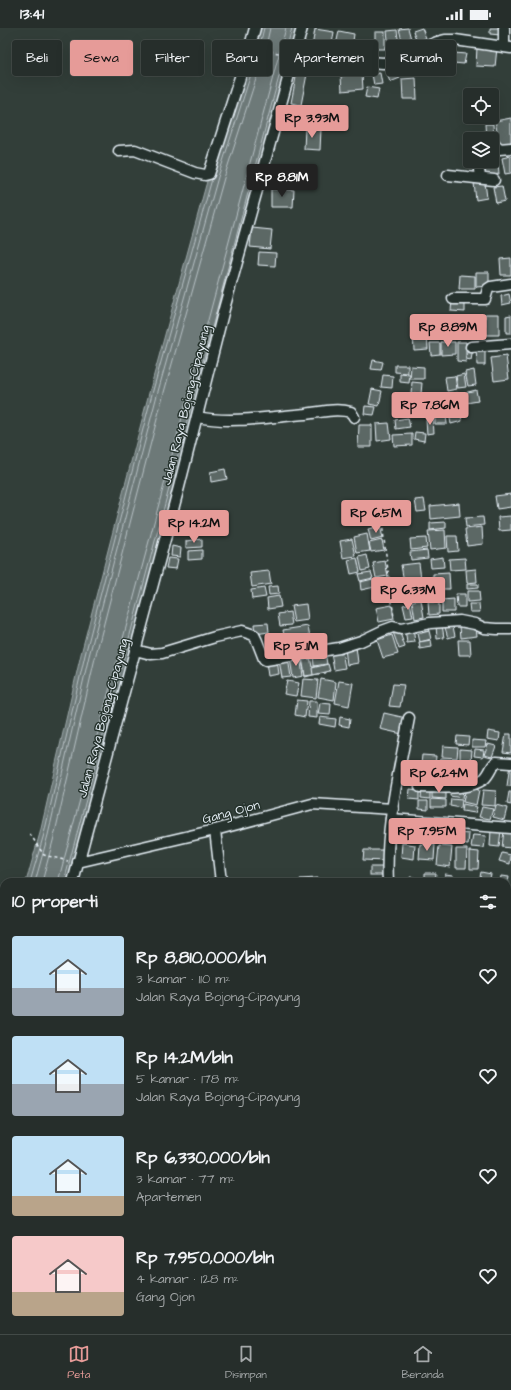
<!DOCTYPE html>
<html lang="id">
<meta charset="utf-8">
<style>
body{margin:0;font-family:"Architects Daughter",sans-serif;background:#323a37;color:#f1f3f6;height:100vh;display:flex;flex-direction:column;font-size:15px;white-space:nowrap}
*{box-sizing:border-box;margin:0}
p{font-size:13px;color:#a4a8a9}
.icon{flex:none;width:22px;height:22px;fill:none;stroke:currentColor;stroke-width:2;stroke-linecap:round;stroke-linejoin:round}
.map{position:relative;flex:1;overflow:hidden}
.details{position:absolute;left:0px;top:850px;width:511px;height:456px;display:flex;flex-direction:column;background:#262e2b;border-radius:12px 12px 0 0;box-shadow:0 4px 16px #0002,0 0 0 1px #424a47}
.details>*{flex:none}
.banner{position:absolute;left:12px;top:12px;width:487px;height:36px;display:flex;gap:8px}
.fabs{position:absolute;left:463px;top:60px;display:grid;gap:8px}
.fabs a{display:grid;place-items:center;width:36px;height:36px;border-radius:4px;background:#262e2b;box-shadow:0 4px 16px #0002,0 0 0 1px #424a47;font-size:20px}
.price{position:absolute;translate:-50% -34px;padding:0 9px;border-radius:4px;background:#e69b98;color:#111;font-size:13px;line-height:26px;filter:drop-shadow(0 1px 2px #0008)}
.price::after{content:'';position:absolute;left:50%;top:24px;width:12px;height:9px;margin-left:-6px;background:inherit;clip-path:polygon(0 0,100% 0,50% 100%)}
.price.selected{background:#222;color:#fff}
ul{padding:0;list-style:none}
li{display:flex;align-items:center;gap:12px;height:100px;padding:0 12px}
li span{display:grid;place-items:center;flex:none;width:112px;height:80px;border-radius:4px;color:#555}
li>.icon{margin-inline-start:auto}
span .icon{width:48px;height:48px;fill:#fffc;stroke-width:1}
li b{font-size:17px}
h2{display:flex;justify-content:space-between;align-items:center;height:48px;padding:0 12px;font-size:17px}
.tag{padding:0 14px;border-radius:4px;background:#262e2b;box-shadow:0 4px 16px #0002,0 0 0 1px #424a47;font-size:14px;line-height:36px}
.tag.selected{background:#e69b98;color:#111}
.status{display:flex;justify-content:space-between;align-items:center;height:28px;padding:0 20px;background:#262e2b;direction:ltr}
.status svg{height:11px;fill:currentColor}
.tabs{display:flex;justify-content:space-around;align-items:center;height:56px;border-top:1px solid #424a47;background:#262e2b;font-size:11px;color:#a4a8a9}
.tabs a{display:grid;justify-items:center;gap:2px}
.tabs .selected{color:#e69b98}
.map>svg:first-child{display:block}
.water{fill:#6d7978;stroke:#9ea9ab}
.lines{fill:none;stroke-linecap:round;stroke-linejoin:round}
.shore{stroke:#b7c1c5;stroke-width:1}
.building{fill:#5c6865;stroke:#e8f1f8}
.minor-casing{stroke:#e8f1f8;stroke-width:13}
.path{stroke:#e8f1f8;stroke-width:1.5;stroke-dasharray:3 3;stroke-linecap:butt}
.minor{stroke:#26332d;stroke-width:10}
.labels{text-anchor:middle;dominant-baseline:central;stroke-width:3;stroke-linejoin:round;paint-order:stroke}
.street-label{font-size:13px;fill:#e8f1f8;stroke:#26332d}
</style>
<div class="status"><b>13:41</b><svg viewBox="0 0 49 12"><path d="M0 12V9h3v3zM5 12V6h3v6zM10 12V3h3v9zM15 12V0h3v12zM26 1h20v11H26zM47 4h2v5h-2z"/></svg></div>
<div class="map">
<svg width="511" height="1306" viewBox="0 0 511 1306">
<rect width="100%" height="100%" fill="#323e39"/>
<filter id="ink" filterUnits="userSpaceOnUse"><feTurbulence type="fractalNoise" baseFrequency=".025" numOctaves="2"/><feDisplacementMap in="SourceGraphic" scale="8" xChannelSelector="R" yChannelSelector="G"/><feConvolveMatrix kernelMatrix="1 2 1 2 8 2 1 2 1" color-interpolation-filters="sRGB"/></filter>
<g filter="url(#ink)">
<g class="water">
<path d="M255,0H301L73,854H26L40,805L81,626L149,365L209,146Z"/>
<path d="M4,939V1115L0,1131V954Z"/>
</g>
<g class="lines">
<g class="shore">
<path d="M30,854L44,806L85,627L152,366L212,151"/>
<path d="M35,854L48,807L89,628L157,367L218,149L259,21L264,0"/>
<path d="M42,854L54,809L95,630L163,368L224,150L265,23L270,0"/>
<path d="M58,854L286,0"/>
<path d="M64,854L292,0"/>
</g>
</g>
<g class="building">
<path d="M408,0L411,11L402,13L399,1Z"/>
<path d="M422,0L426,10L417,14L413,3Z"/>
<path d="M490,0H501L500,7L490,6Z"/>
<path d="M315,1L334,4L331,22L312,19Z"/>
<path d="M397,2L399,18L389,20L387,3Z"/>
<path d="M339,3L354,6L352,20L336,17Z"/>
<rect x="375" y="4" width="10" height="17"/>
<path d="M360,19L367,20L366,29L358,28Z"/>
<path d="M477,19L497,20L495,39L476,38Z"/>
<path d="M430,25L431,37L419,38L417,27Z"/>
<path d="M454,25L466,26L464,36L453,35Z"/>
<path d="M395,39L400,50L390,54L386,43Z"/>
<path d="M297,44L307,46L301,77L291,75Z"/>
<path d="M380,45L382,56L374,57L372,46Z"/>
<path d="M362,46L363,61L342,63L341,48Z"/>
<path d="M416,50L417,71H403L402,51Z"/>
<path d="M367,59L379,61L377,71L365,69Z"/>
<path d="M511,90V115L500,117L495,93Z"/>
<path d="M485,96H493L494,115H492V111H486Z"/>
<path d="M305,100L321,101L320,122L304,121Z"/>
<path d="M511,128V145L505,146L502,130Z"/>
<path d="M498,134L499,146L486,148L484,136Z"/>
<path d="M485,154L487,170L476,172L474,155Z"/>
<path d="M502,158L505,173L496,175L493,159Z"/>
<path d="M271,161L294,162L293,179H271Z"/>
<path d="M252,200L272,202L270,221L250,219Z"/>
<path d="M259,224L276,225L275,238L258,237Z"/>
<path d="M511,230V247H501L500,231Z"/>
<path d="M476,244H489V258L476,259Z"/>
<path d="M460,247L475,248V261H459Z"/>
<path d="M509,266L511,275L502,277L501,268Z"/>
<path d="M452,272L465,273V284L451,283Z"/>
<path d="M485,286H499V307H486Z"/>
<path d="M511,287V305H506V288Z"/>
<path d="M427,305L428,321L414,322L413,306Z"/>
<path d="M441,314H455V326L441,327Z"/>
<path d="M457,314H466V334L457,333Z"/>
<path d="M430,315H440V326L431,327Z"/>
<path d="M468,320L473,321L471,332L466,331Z"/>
<path d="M485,320V337H477L476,321Z"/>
<path d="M506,328L509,351L494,353L491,330Z"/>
<path d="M373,332L383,334L381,342L371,341Z"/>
<path d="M395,337H408V345L395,344Z"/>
<path d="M411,338L424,339V351H410Z"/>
<path d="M474,342L476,357L468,358L465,344Z"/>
<path d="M400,346L410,347L409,355L400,354Z"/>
<path d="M464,346L466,359L458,360L456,348Z"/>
<path d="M383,347L393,348L392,360L381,359Z"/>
<path d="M455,348L457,361L447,363L445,349Z"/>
<path d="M412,354L422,355L421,366H411Z"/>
<path d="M372,361L382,363L379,378L369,376Z"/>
<path d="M476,362L478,373L466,375L464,365Z"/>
<path d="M458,365L460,378L446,380L444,367Z"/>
<path d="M399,366L410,367L409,386L398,385Z"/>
<path d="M428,370V384L412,385L411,371Z"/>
<path d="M365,378L376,379L374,387L364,386Z"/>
<path d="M460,383L462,393L451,396L449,385Z"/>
<path d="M435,386H446L447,396H435Z"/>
<path d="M408,390L410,399L396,401L395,392Z"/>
<path d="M433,391L434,405L427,406L426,392Z"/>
<path d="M389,395L391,411L377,413L376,396Z"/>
<path d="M359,397H372V419H358Z"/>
<path d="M415,404L425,405L424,413L414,411Z"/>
<path d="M412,406V417L394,418L393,407Z"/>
<path d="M225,441L227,451L211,454L210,444Z"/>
<path d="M511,466V479L497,481L495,468Z"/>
<path d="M424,471L426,483L417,484L415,472Z"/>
<path d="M459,475L460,488L431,491L430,478Z"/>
<path d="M511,488V502L499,503L498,489Z"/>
<path d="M483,489L484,497L466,499L465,490Z"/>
<path d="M446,494V500L430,502V495Z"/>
<path d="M380,498L383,510L371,513L368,501Z"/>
<path d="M482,499L483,516L467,518L465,501Z"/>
<path d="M445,502L446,520L430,522L428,503Z"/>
<path d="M367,506L370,523L357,525L354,509Z"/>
<path d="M447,508H457L458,523L448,524Z"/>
<path d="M426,510L427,520L411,522L410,511Z"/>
<path d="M202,511V519L186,520V513Z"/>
<path d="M352,511L356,528L343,530L340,513Z"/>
<path d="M382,512L384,522L371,524L369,515Z"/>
<path d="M172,518L181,520L180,529L171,528Z"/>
<path d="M202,522V531L188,532V523Z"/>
<path d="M427,522L428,530L411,532L410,524Z"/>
<path d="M367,527L370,541L362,543L359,529Z"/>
<path d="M443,529L444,539L431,540L430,531Z"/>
<path d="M168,530L178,531L176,541L166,540Z"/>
<path d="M357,530L360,544L351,546L348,532Z"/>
<path d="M465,530L466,541L450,542L449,531Z"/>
<path d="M385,533L388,548L376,550L373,535Z"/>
<path d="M419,535L421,551L404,554L401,537Z"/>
<path d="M476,541L477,554L467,555L466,542Z"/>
<path d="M269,543L271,556L252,559L250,545Z"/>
<path d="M371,544L373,550L360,553L358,546Z"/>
<path d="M449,545L450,561H433V546Z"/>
<path d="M373,551L375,559L361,562L360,554Z"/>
<path d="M427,552L430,565L421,567L418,554Z"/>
<path d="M467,556H478V560L467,561Z"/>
<path d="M278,558L279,566L269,567L268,559Z"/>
<path d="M264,560L266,569L252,571L251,562Z"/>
<path d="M418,560L419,568L408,570L407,562Z"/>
<path d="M467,563H479L480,573L467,574Z"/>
<path d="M456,566H465V579H457Z"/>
<path d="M279,568L281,579L268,581L267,570Z"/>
<path d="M454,571V584H442V572Z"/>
<path d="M421,572L424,589L415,591L412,573Z"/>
<path d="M428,574H439V586L429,587Z"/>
<path d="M410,575L413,589L406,590L403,577Z"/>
<path d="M306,576L308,592L294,594L291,578Z"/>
<path d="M469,576H479L480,584H470Z"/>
<path d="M392,577L394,591L379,594L376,580Z"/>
<path d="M290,584L292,597L280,598L278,586Z"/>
<path d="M452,594L455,608L448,610L444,596Z"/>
<path d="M268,595L269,604L255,606L254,596Z"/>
<path d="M442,596L444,610L437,611L436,597Z"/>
<path d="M427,597L429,603L416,606L415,599Z"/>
<path d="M308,598L310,609L285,613L283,602Z"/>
<path d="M476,598L477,608L461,610L460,599Z"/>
<path d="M413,600L415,614L407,615L405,601Z"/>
<path d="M399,602L405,619L399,621L393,604Z"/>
<path d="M429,603L431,611L420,614L418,606Z"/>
<path d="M392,607L398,626L383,630L377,612Z"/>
<path d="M282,608L283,616L268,618L267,609Z"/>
<path d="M431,612L432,619L420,621L419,614Z"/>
<path d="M458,612H470L471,627H459Z"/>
<path d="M298,613L300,625L287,626L285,614Z"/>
<path d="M281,617L283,628L270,630L268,620Z"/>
<path d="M356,618L358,635L347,637L345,620Z"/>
<path d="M342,623L345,640L334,642L331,625Z"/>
<path d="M325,624L327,636L314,638L313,626Z"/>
<path d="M309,627L313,647L305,649L301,628Z"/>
<path d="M300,628L303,648L293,650L290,630Z"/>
<path d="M310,628L312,639L325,638L326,645L305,648L302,629Z"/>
<path d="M288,630L291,649L282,650L279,632Z"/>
<path d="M277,632L279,646L268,648L266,634Z"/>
<path d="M328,636L330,643L313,647L312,640Z"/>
<path d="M303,651L318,652L316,670L301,668Z"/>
<path d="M321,651L336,654L334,672L318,669Z"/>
<path d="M287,653L299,655L296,668L284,666Z"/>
<path d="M339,653L353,655L349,678L335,675Z"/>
<path d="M393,656L404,657L400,679L389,678Z"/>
<path d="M297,672L307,673L305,689L295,687Z"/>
<path d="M309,673H317V690L308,689Z"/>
<path d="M320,675L331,676L330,687L318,686Z"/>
<path d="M384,685L406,690L402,706L380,701Z"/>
<path d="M320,689L336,691L335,699L319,696Z"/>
<path d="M340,689L350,691L349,699L339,697Z"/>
<path d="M488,703L500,705L499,713L487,711Z"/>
<path d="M506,706H511V725L503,724Z"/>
<path d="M457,708L469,709L468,717L456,716Z"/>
<path d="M472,712L486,713L485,719H472Z"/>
<path d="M488,716L496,718L492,729L484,727Z"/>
<path d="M443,718L458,719L457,730L442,729Z"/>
<path d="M460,721L472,722L471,734H460Z"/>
<path d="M475,721L484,722L483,729L474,728Z"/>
<path d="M422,727L436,728L434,747L420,746Z"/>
<path d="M440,731L455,732L454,748L438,746Z"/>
<path d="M510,736H511V758H507Z"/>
<path d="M466,759L479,762L476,777L463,774Z"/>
<path d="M451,760L463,762L462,770L450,768Z"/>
<path d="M410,761L419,762V772L409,771Z"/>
<path d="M422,761L430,762V771L421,770Z"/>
<path d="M432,761L446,762V771L432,770Z"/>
<path d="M483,762L496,763L495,778L481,777Z"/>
<path d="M509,764H511V777L507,776Z"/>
<path d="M431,771L446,772V779H431Z"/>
<path d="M451,771L462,772L461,780L450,778Z"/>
<path d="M419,773H428V782L419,781Z"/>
<path d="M463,776L477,779L475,785L462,783Z"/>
<path d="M496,777L507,780L504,792L493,789Z"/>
<path d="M482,779L493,781L490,791L479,789Z"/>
<path d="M400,794L417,796L415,812L399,811Z"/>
<path d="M426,797L442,802L437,816L420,810Z"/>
<path d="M445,800L456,802L453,814L443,812Z"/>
<path d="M491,802L501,803L499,819L490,818Z"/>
<path d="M504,802L511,803V820L502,819Z"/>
<path d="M458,805L469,806L468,817L457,816Z"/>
<path d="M473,807L486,808L484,820L471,819Z"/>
<path d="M402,815L415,817L414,831L401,829Z"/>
<path d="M420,816L435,817L434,832L419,831Z"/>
<path d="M439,818L452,819L450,839L437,837Z"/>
<path d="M456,821H467L466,840H456Z"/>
<path d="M364,822H385V833L363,832Z"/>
<path d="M470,823L479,824L478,841H470Z"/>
<path d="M502,825L511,827L510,836L499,833Z"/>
<rect x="370" y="839" width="15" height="8"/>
<path d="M481,844L491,846L489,854H479Z"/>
<path d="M425,845H436L435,854H425Z"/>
<path d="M445,846L453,847L452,854H444Z"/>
<path d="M501,848L509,849L507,860V854H500Z"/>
<path d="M410,849L421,850V854H410Z"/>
<path d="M317,850V854H300V851Z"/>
<rect x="349" y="852" width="20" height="2"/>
<path d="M507,1003L511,1004V1018H507Z"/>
<path d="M507,1086H511L510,1103L507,1102Z"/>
<path d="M507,1111H511L509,1126H507Z"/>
<rect x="507" y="1188" width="4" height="13"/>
<path d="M511,1206V1224H507V1207Z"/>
<rect x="507" y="1227" width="4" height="9"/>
<path d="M507,1248H511V1266L507,1265Z"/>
<path d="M507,1271H511L510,1287L507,1286Z"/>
<rect x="183" y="1302" width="15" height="4"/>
<rect x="211" y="1302" width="20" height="4"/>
<path d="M244,1302H261L260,1306H243Z"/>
<path d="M303,1302H320L319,1306H304L302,1305Z"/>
<path d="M332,1302H349L348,1306H330Z"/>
<rect x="373" y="1302" width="9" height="4"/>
<path d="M385,1302H398L397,1306H385Z"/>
<path d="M401,1302H413V1306H400Z"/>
<path d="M415,1302H433V1306H414Z"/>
<rect x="461" y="1302" width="12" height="4"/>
<path d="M477,1302L488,1303L487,1306H476Z"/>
</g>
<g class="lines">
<g class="minor-casing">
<g id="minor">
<path d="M504,18V0"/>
<path d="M294,28L383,35L391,34L437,14L445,12H455L511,20"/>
<path d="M492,118H497L499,121L511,120"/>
<path d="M119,123L135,122L195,145L205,147L209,146L250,18L255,0"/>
<path d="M478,133L480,150"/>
<path d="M448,147L494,152"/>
<path d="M453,271H485L488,261L491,259L511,256"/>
<path d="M471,319L511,316"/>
<path d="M197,389C231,396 270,389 305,386C320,384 336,380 351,384L354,389"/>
<path d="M135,622L151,626L162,625L215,609L242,603L254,607L257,613L264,631L266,632L339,620L361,613L382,603L393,599L401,601L430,595L460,593L475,596L484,600L497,601H511"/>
<path d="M420,759C441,759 466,763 484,751C490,746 491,738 496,734L511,735"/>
<path d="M391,791L511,800"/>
<path d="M215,802L221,854"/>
<path d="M78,834L215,802L312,776L393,781"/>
<path d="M73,854L179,459L224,281L302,0"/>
<path d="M388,854C385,799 399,744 409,690"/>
<path d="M507,1065L511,1066"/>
<path d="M0,1131L4,1115"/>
<path d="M0,1171L4,1173"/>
<path d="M0,1291L4,1290"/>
<path d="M507,1302L511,1303"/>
<path d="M437,1306L438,1302"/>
</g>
</g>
<g class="path">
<path d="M258,21L284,26"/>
<path d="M382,495L394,590"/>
<path d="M30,806L44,827L68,833"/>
<path d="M200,1306V1302"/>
</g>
<use href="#minor" class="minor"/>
</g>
</g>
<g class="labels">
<g class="street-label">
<text transform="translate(186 377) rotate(-76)">Jalan Raya Bojong-Cipayung</text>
<text transform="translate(103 690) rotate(-75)">Jalan Raya Bojong-Cipayung</text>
<text transform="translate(231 784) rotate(-15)">Gang Ojon</text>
</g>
</g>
</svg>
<div class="fabs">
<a><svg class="icon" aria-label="locate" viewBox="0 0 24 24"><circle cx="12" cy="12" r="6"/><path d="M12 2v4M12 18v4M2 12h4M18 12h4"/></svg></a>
<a><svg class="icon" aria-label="layers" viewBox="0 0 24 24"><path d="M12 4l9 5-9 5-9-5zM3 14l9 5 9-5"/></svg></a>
</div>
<b class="price" style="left:312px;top:111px">Rp 3.93M</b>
<b class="price selected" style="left:282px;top:170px">Rp 8.81M</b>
<b class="price" style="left:448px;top:320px">Rp 8.89M</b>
<b class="price" style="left:430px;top:398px">Rp 7.86M</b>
<b class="price" style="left:376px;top:506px">Rp 6.5M</b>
<b class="price" style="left:194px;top:516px">Rp 14.2M</b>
<b class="price" style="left:408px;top:583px">Rp 6.33M</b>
<b class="price" style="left:296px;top:639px">Rp 5.1M</b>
<b class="price" style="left:439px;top:766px">Rp 6.24M</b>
<b class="price" style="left:427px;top:824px">Rp 7.95M</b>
<div class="banner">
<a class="tag">Beli</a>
<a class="tag selected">Sewa</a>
<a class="tag">Filter</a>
<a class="tag">Baru</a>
<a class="tag">Apartemen</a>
<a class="tag">Rumah</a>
</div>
<section class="details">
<h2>10 properti<svg class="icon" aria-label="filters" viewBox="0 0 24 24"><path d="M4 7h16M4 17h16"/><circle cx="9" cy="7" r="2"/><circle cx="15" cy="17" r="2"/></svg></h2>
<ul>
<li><span style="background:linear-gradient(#bfe0f5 65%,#9aa5b1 0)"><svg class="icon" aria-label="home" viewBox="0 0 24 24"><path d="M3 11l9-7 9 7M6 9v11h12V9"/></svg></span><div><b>Rp 8,810,000/bln</b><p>3 kamar · 110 m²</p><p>Jalan Raya Bojong-Cipayung</p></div><svg class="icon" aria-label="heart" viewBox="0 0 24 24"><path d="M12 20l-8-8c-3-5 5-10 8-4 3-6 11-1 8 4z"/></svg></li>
<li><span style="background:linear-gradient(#bfe0f5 60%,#9aa5b1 0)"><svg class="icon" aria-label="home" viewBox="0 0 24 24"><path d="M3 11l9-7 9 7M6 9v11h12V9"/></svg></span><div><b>Rp 14.2M/bln</b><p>5 kamar · 178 m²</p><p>Jalan Raya Bojong-Cipayung</p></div><svg class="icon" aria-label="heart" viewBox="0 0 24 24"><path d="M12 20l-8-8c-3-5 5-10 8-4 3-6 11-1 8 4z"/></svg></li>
<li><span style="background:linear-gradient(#bfe0f5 75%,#b9a48a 0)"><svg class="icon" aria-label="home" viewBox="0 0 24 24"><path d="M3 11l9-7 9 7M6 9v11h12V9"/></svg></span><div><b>Rp 6,330,000/bln</b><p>3 kamar · 77 m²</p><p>Apartemen</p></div><svg class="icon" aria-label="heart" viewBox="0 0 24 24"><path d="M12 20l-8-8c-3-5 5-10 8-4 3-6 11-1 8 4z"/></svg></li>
<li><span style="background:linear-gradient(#f6c9c9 70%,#b9a48a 0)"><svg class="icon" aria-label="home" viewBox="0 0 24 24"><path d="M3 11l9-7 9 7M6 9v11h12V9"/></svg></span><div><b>Rp 7,950,000/bln</b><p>4 kamar · 128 m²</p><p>Gang Ojon</p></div><svg class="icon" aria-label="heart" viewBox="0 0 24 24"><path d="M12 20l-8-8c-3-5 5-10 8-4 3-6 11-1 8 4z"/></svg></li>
</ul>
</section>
</div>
<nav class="tabs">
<a class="selected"><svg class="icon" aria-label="map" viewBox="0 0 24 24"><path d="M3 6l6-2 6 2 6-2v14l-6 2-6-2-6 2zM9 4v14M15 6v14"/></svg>Peta</a>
<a><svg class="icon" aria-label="saved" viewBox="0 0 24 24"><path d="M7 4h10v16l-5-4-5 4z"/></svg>Disimpan</a>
<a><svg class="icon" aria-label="home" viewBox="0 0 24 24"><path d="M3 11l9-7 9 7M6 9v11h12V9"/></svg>Beranda</a>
</nav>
